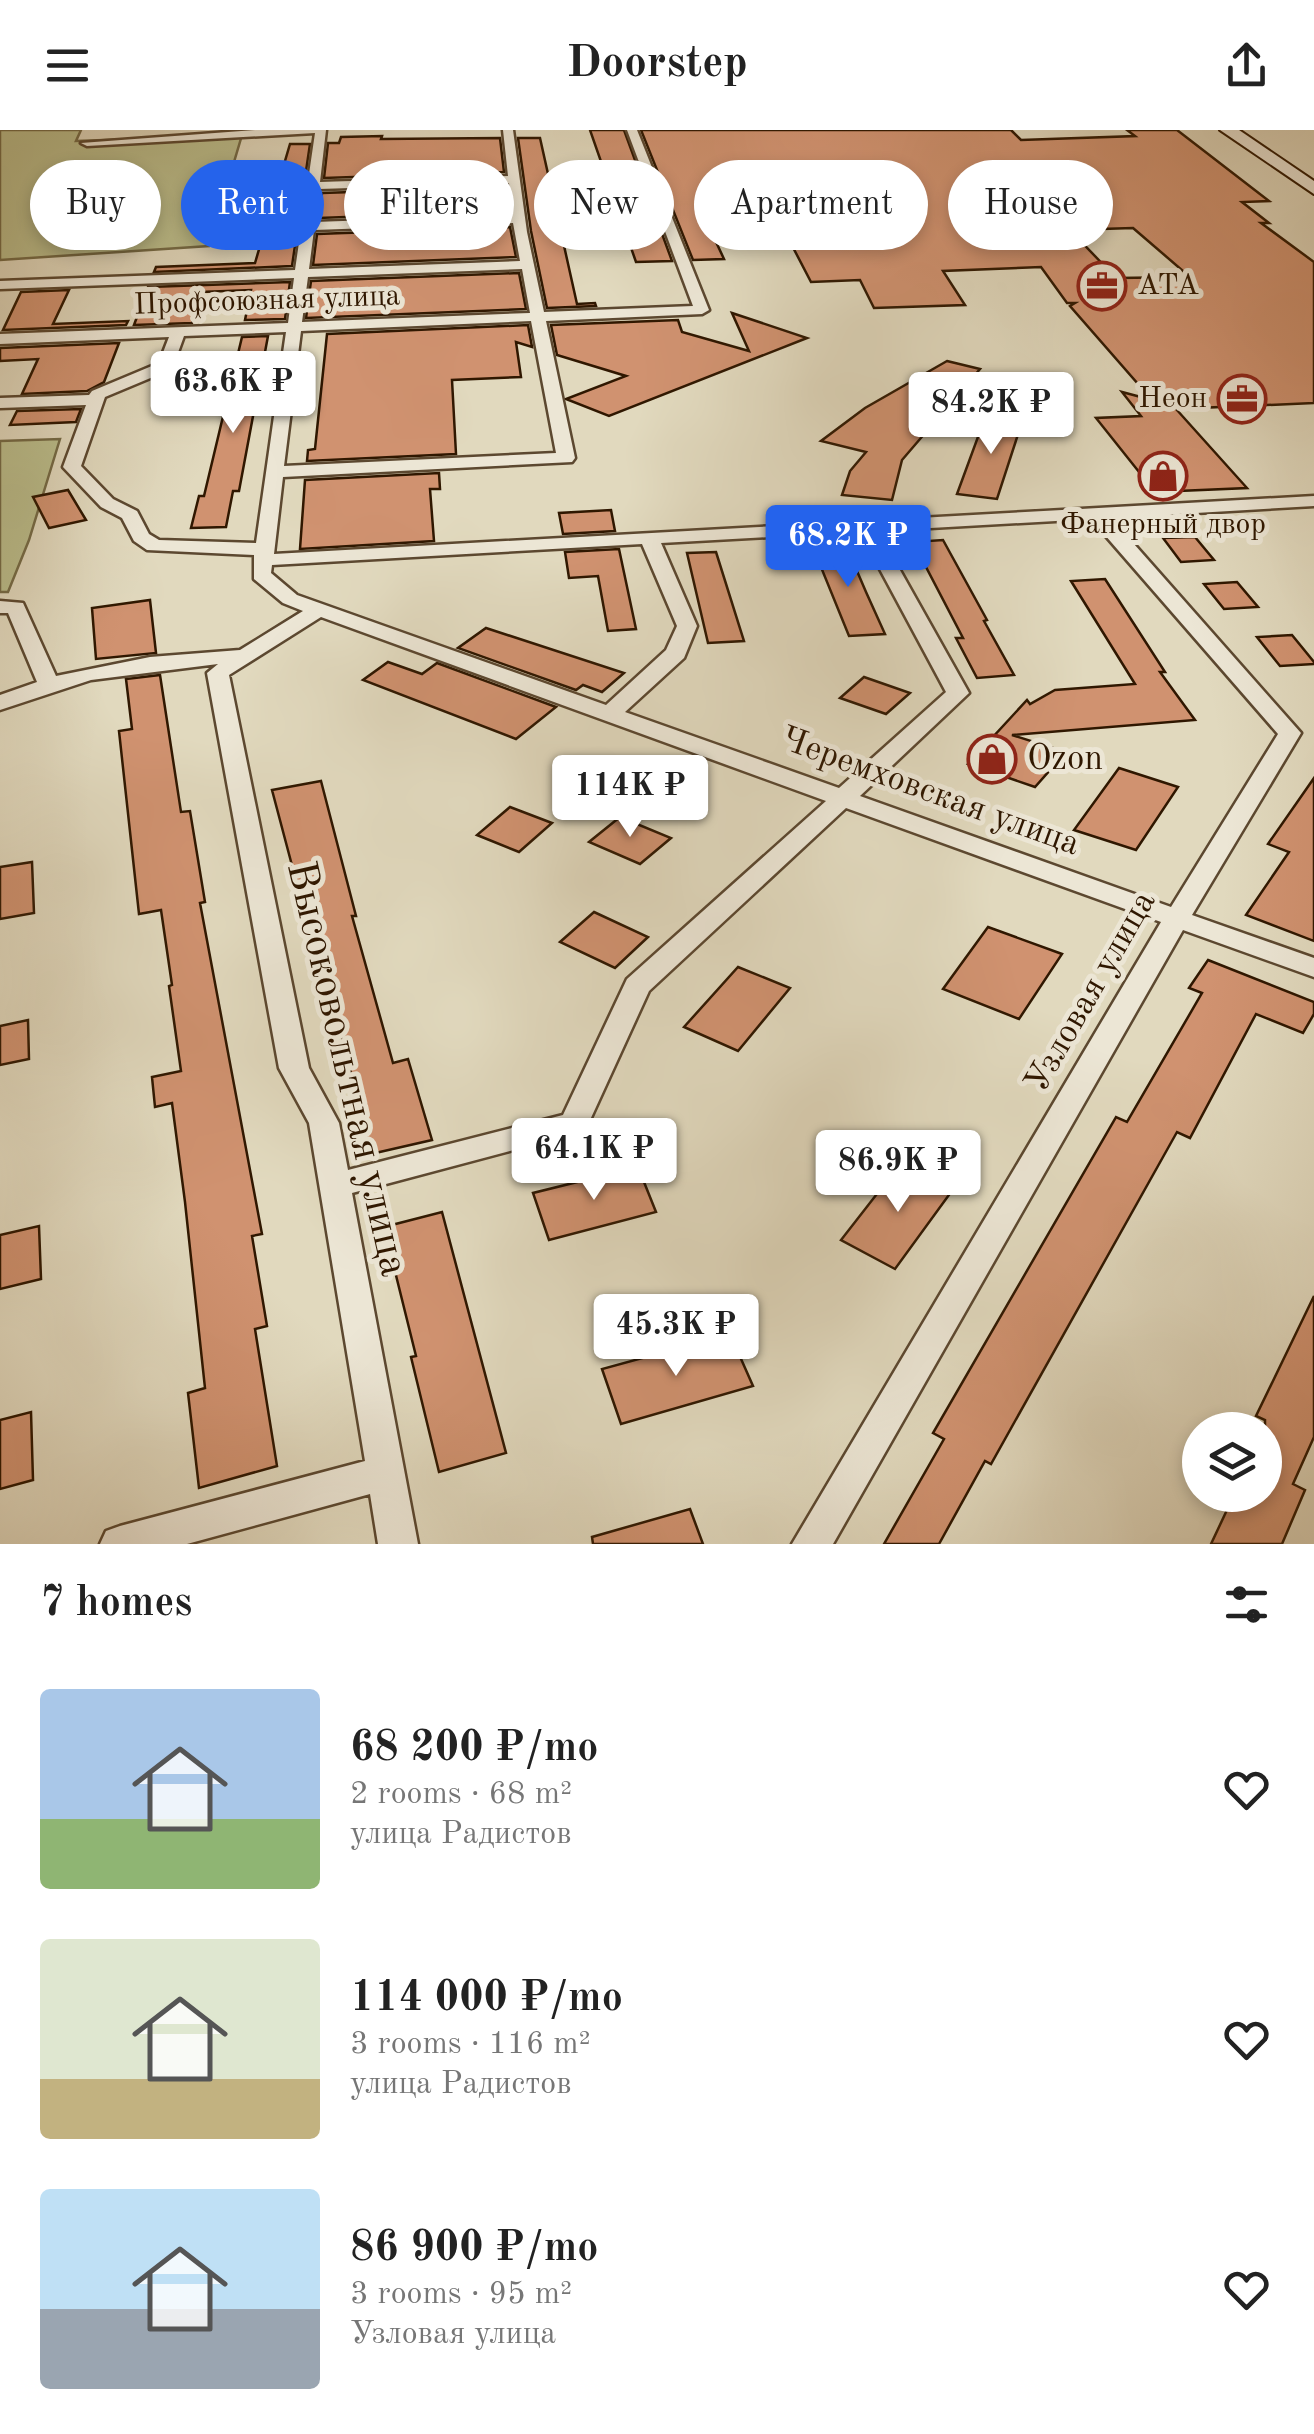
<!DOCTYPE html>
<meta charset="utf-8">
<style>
body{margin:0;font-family:"Old Standard TT",serif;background:#f2f2f2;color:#222;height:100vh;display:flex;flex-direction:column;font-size:38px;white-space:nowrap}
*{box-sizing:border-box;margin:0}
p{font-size:32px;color:#767676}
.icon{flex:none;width:55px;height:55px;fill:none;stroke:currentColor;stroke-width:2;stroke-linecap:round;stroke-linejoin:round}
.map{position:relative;height:1414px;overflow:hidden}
.panel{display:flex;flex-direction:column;background:#fff;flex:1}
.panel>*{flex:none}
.banner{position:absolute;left:30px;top:30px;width:1255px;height:90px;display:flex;gap:20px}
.controls{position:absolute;left:1182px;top:1282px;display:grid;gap:20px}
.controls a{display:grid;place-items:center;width:100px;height:100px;border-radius:50%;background:#fff;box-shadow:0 5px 15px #0003;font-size:50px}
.price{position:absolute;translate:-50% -85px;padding:0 22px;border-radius:10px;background:#fff;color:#222;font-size:32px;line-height:65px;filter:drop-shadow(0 2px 5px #0008)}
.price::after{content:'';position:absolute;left:50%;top:60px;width:30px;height:22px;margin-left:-15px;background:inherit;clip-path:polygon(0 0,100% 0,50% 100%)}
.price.active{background:#2563eb;color:#fff}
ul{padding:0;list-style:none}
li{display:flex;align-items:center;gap:30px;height:250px;padding:0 40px}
li span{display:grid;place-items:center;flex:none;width:280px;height:200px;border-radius:10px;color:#555}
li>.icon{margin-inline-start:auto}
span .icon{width:120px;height:120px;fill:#fffc;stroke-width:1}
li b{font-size:42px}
h2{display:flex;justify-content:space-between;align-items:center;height:120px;padding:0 40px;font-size:42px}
.tag{padding:0 35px;border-radius:45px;background:#fff;box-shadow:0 5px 15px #0003;font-size:35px;line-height:90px}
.tag.active{background:#2563eb;color:#fff}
header{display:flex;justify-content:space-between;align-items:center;height:130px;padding:0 40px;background:#fff;font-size:45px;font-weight:800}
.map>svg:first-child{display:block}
.green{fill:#babd8c;stroke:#746a46;stroke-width:2.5}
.building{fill:#d09270;stroke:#2f1700;stroke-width:2.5;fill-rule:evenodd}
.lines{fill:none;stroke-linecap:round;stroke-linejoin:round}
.street-casing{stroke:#5c4830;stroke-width:5}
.secondary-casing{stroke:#2f1700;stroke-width:4}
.street{fill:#ece6d5;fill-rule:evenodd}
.secondary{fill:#ece6d5;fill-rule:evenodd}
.labels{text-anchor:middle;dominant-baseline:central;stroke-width:10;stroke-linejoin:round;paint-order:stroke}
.far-poi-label{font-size:30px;fill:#2f1700;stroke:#ece6d5;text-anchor:start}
.far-street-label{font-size:30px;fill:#2f1700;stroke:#ece6d5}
.poi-label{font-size:35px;fill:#2f1700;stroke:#ece6d5;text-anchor:start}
.street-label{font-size:35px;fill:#2f1700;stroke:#ece6d5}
.near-street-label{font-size:42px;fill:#2f1700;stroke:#ece6d5}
</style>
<header><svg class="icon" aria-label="menu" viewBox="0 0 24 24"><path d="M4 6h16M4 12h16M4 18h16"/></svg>Doorstep<svg class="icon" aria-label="share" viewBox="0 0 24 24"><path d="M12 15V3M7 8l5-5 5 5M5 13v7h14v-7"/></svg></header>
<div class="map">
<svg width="1314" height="1414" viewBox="0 0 1314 1414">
<rect width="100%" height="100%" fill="#e1d9be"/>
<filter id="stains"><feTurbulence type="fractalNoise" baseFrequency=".002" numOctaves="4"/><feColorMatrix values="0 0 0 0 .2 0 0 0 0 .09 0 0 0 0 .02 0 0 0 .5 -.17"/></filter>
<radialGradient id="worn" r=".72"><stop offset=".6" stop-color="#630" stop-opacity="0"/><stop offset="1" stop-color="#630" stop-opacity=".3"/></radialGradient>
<g class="green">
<path d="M0,0H81L76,11L242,5L209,116L0,130Z"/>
<path d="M60,309L29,410L8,462H0V311Z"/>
</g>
<g class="building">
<path d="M590,0H624L672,131L636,132Z"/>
<path d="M641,0H1011L1021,10L1135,6L1127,0H1177L1269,71L1242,72L1269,93H1261L1314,132V273L1176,279L1247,358L1155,362L1096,288L1141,286L1122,262L1152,270L1070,176L1075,173H1067L1041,137L943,141L965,175L874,178L860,150L811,152L773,79L702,82L724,129L693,130ZM1133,98L1190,147L1116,148L1070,100Z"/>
<path d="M382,6L381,9L500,8L504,42L324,48L328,13H339L341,7Z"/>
<path d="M518,8H540L577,174L595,173L596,176L547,178L531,101Z"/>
<path d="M290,14H310L292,136L154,142L156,137L255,133Z"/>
<path d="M506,57L509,81L319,88L322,63Z"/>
<path d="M510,97L516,127L313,135L317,104Z"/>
<path d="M519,143L526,179L306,188L311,151Z"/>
<path d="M290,152L285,189L245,190L251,160L201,162L192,193L134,195L148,157Z"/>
<path d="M69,160L53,194L128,191L126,195L3,200L21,162Z"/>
<path d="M732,183L807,208L609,286L566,269L626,246L557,225L551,195L678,190L682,202L749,221Z"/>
<path d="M528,195L532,217L516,212L521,247L452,250L456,324L307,331L308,320L315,319L327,204Z"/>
<path d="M268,206L239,361H233L226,397L191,398L199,366H204L242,207Z"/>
<path d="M119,213L104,252L87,261L22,264L38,229L0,231V218Z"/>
<path d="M947,231L980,239L902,330L892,370L842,365L850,341L866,322L821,311L865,278Z"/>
<path d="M81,279L76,292L10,295L17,281Z"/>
<path d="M986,285L1023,289L997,369L957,364Z"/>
<path d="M439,343L440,359H430L434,411L300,419L305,350Z"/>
<path d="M68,360L86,390L49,398L33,367Z"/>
<path d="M611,380L615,401L563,404L559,383Z"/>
<path d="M1195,407L1214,430L1181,432L1163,408Z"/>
<path d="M943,410L987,490L984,491L1014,545L977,548L956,508H963L913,412Z"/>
<path d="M845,413L866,462L885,504L849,506L812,415Z"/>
<path d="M619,419L636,499L608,501L598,446L569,448L565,422Z"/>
<path d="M716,422L744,511L708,513L687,423Z"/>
<path d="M1105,449L1165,542H1160L1195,590L1012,605L1066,622L1035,657L968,634L1027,570L1030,574L1055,560L1135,554L1071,451Z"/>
<path d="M1237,452L1258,477L1224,479L1204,454Z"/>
<path d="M150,470L156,523L96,529L92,478Z"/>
<path d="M486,498L624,543L602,562L583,555L576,560L458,518Z"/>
<path d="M1292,505L1314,532V534L1280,536L1257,507Z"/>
<path d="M388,532L422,544L437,533L556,577L516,609L363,550Z"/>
<path d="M160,545L181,682L190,681L205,772L200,773L262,1104L252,1106L267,1196L255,1199L277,1336L199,1358L188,1263L205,1258L185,1072L172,973L155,977L152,947L181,941L169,856L172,855L161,780L139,784L119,601L132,599L126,549Z"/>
<path d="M864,547L910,563L886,584L840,568Z"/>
<path d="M1119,638L1178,657L1136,720L1074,700Z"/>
<path d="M1314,648V811L1246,785L1289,722L1268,714Z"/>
<path d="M321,651L356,786H352L393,933L408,929L432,1010L371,1024L342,907L331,909L315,842L320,841L272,660Z"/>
<path d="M510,677L552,693L519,722L477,705Z"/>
<path d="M620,687L671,708L640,734L589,712Z"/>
<path d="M32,732L34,783L0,789V737Z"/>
<path d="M594,782L648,807L615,838L560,812Z"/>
<path d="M988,797L1062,824L1019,889L943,859Z"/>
<path d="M1208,830L1314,872V884L1303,903L1256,884L1190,1008L1177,1002L991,1334L985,1331L939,1414H884L944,1309L933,1303L1116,987L1127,992L1202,863L1189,858Z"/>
<path d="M738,837L790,858L738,921L684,897Z"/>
<path d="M28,890L29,929L0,935V896Z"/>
<path d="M901,1033L954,1058L895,1139L841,1110Z"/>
<path d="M638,1037L656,1082L549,1110L533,1063Z"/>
<path d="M442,1082L506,1323L439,1342L411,1227L416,1226L384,1097Z"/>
<path d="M39,1096L41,1149L0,1159V1105Z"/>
<path d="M1314,1166V1307L1293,1354L1305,1360L1282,1414H1211L1234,1365H1265V1290L1256,1286Z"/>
<path d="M730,1204L753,1256L621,1294L602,1239Z"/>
<path d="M31,1282L33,1350L0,1359V1290Z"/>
<path d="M690,1379L703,1414H593L592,1407Z"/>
</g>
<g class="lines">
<g class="street-casing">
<path id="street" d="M255,0H326L320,52L508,46L503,0H513L527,102L544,182L693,176L627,0H637L709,180L702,184L546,191L575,328L572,332L283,347L274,424L1314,366V376L1111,388L1301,603L1192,785L1314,828V847L1183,800L833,1414H792L1161,792L846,678L649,861L585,1001L352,1063L418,1414H378L370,1364L187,1414H100L106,1401L120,1396L365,1331L309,993L279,938L207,543L218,534L91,550L0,580V565L37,552L8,483H0V471L23,473L56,546L150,527L240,520L303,481L283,473L254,449V425L147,420L134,411L122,388L101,377L63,337L86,275L0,278V268L89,265L92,261L159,233L169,207L0,214V204L288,193L294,148L0,159V151L295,140L315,3L87,16L81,13ZM509,53L513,85L315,92L319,59ZM513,93L520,131L309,139L314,100ZM522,139L530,183L302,192L308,147ZM531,191L556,323L284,336L301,201ZM286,202L256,413L159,410L149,404L137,381L113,369L81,336L105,267L172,239L184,206ZM1091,389L1278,604L1171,777L860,666L969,563L878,401ZM860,402L946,562L839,658L625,582L684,528L697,496L661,413ZM642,414L677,496L666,520L606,575L297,465L271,443L272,435ZM321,487L826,671L627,849L563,985L348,1040L339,993L309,938L229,545Z"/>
</g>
<g class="secondary-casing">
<path id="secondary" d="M1220,0H1239L1314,51V64Z"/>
</g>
<use href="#street" class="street"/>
<use href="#secondary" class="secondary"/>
</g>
<defs>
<g id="office-ring" transform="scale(2.5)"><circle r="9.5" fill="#ece6d5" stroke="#8f2418" stroke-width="1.5"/><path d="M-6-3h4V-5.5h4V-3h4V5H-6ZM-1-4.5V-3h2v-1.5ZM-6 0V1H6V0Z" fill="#8f2418"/></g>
<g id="shop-ring" transform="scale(2.5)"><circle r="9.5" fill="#ece6d5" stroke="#8f2418" stroke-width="1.5"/><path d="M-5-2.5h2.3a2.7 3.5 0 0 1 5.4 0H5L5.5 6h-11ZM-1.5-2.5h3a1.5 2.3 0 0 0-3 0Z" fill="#8f2418"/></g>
</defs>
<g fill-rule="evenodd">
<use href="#office-ring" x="1102" y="156"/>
<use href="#office-ring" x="1242" y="269"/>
<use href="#shop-ring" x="1163" y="346"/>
<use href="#shop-ring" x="992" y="629"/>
</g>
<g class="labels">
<g class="far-poi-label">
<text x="1137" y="156">АТА</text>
<text x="1207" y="269" text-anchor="end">Неон</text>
<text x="1163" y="395" text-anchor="middle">Фанерный двор</text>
</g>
<g class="far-street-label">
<text transform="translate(267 171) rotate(-2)">Профсоюзная улица</text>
</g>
<g class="poi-label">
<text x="1027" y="629">Ozon</text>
</g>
<g class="street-label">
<text transform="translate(930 662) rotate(20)">Черемховская улица</text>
<text transform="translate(1091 862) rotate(-60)">Узловая улица</text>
</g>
<g class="near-street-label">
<text transform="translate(346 939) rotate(77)">Высоковольтная улица</text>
</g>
</g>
<rect width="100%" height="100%" filter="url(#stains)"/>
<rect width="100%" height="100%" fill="url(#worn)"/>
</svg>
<div class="controls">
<a><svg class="icon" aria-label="layers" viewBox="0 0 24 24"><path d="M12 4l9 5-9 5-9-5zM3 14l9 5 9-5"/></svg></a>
</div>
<b class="price" style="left:233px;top:306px">63.6K ₽</b>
<b class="price" style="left:991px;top:327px">84.2K ₽</b>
<b class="price active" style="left:848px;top:460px">68.2K ₽</b>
<b class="price" style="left:630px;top:710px">114K ₽</b>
<b class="price" style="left:594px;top:1073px">64.1K ₽</b>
<b class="price" style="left:898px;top:1085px">86.9K ₽</b>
<b class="price" style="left:676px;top:1249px">45.3K ₽</b>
<div class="banner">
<a class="tag">Buy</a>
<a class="tag active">Rent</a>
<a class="tag">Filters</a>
<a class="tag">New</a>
<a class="tag">Apartment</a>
<a class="tag">House</a>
</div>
</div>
<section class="panel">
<h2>7 homes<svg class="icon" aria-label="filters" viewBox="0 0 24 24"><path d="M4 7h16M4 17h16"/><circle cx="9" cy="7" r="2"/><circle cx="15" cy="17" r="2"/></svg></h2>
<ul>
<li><span style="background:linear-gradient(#a9c7e8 65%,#8fb573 0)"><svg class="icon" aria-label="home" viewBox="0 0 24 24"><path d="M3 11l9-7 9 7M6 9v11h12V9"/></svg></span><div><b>68 200 ₽/mo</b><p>2 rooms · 68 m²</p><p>улица Радистов</p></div><svg class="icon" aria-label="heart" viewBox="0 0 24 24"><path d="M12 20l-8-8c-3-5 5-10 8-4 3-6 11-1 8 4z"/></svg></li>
<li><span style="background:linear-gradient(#dfe7d0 70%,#c2b280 0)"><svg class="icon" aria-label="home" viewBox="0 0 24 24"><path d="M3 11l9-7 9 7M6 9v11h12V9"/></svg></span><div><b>114 000 ₽/mo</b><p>3 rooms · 116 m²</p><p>улица Радистов</p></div><svg class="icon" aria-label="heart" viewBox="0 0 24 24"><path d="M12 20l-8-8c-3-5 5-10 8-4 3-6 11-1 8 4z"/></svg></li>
<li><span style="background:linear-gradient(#bfe0f5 60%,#9aa5b1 0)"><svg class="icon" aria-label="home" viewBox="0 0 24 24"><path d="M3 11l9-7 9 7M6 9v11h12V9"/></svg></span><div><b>86 900 ₽/mo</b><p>3 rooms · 95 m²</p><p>Узловая улица</p></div><svg class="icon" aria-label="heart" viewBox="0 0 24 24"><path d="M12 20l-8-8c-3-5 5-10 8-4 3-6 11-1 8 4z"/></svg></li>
</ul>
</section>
